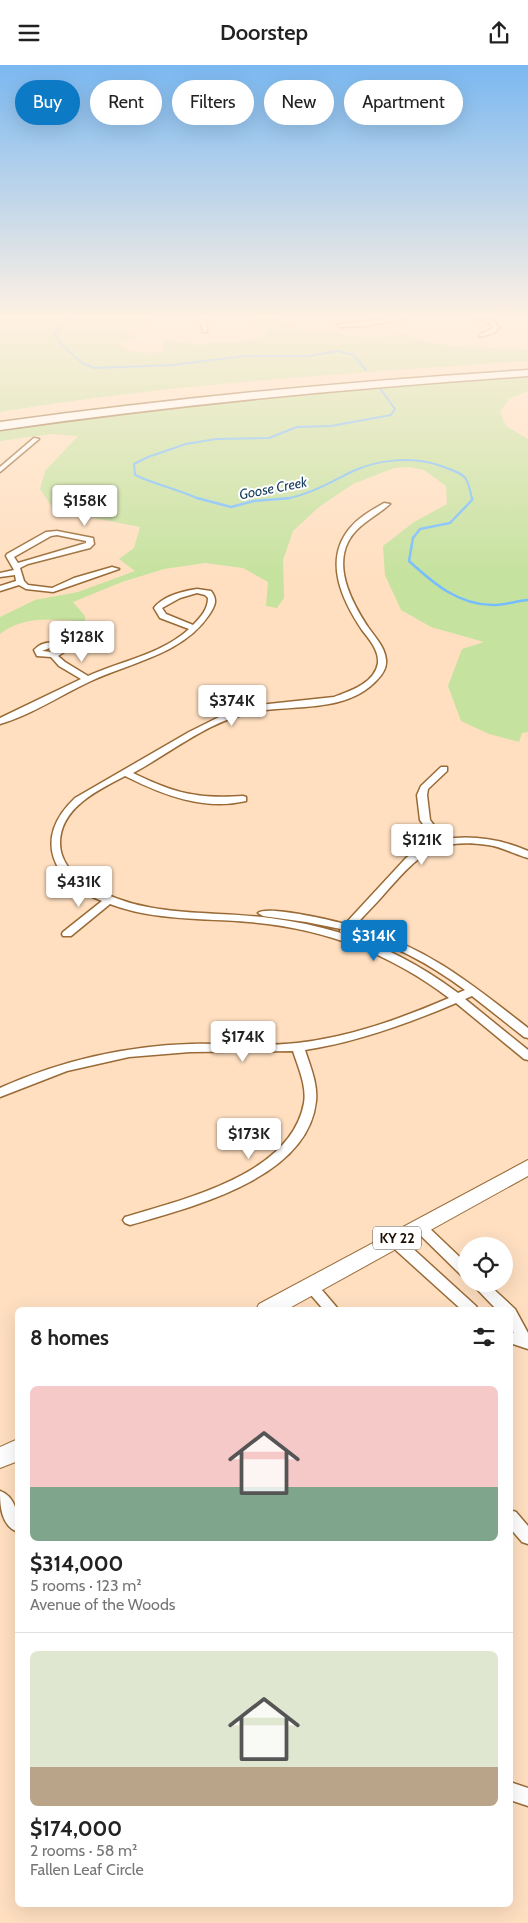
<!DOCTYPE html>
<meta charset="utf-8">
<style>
body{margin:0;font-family:Cabin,sans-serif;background:#f2f2f2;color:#222;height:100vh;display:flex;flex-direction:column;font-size:19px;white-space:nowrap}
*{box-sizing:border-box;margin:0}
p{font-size:16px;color:#767676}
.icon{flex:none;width:28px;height:28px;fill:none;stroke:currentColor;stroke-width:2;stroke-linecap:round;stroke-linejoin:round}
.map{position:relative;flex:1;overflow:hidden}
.sheet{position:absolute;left:15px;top:1242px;width:498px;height:600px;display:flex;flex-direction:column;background:#fff;border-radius:8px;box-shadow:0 5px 20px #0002}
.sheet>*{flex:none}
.banner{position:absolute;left:15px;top:15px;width:499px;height:45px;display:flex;gap:10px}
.tools{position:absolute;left:458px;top:1172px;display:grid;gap:10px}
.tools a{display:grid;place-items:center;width:55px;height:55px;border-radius:50%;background:#fff;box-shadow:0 5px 20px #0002;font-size:25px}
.price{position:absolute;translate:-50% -42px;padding:0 11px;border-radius:5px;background:#fff;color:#222;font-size:16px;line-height:32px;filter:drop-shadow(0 1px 2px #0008)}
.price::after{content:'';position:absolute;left:50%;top:30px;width:15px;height:11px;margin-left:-8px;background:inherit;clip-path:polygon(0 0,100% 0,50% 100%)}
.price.current{background:#0d7ac5;color:#fff}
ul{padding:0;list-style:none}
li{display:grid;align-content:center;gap:10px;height:265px;padding:0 15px}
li+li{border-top:1px solid #e0e0e0}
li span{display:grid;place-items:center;height:155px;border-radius:8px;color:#555}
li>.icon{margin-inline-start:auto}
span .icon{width:90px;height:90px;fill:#fffc;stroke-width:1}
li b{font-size:21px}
h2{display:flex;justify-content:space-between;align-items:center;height:60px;padding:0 15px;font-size:21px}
.pill{padding:0 18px;border-radius:22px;background:#fff;box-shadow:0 5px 20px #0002;font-size:18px;line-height:45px}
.pill.current{background:#0d7ac5;color:#fff}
header{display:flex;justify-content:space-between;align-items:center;height:65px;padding:0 15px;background:#fff;font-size:22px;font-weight:600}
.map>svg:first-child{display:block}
.green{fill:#c5e29e}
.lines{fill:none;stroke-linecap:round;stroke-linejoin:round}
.stream-far1{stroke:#75bdfe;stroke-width:2}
.stream{stroke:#75bdfe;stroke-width:2.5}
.minor-casing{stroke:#996a36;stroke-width:3}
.primary-casing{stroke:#996a36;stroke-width:2}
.motorway-casing{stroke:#996a36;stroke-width:3}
.minor{fill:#fff;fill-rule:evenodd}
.primary{fill:#fff;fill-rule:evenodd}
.motorway{fill:#fff;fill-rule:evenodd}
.labels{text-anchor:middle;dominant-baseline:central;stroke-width:4;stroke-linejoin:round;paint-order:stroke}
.far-water-label{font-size:14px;font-style:italic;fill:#1c4263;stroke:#fff}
.shield{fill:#fff;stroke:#62564c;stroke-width:1}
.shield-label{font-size:14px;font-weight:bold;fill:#1f0d00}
</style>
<header><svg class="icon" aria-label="menu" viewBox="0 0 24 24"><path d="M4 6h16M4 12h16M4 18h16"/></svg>Doorstep<svg class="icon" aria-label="share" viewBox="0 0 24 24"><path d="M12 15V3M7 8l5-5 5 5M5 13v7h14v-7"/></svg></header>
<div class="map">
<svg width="528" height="1858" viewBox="0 0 528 1858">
<rect width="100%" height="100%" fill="#ffdfc0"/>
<g class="green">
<path d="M0,253H149L147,254L153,259H132L125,261L126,267L138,270L136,273L121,278V281C133,289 149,289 163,287L162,277L166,275L202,280L213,276L229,278L253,274L266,269L268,264L250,253H271L308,267L336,266L343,270L371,272L405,269L426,277L459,282L528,284V296C352,308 174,318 0,347Z"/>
<path d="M528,311V326L509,334L500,347L506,361L528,374V667L522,668L519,677L489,669L461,656L448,621L462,584L484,577L431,562L401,545L385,510L383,481L414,457L447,439L446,421L424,405L409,402L394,403L353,419L319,442L293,466L283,495L284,533L277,543L266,541L268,517L243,503L205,498L164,504L122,517L73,537L85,551V556C56,555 25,549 0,569V552L35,535L78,527L135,506L119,494L134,483L140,462L54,445L40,424L45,406L78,371L52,369L0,376V364L216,335L403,319Z"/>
</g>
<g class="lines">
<g class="stream-far1">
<path d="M69,253L54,269L61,279L82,298L95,303L173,300L244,291H309L338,286L353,290L366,305"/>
<path d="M199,434C178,424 156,420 135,410L134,399L148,392L186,379L216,374L269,373L297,362L331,361L391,350L395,344L379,322"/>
<path d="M284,434C309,430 329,418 351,407C378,394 414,391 441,401C465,410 467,408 472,434"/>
</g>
<g class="stream">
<path d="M197,433L231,442L254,436L290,433"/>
<path d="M472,433V435L450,458L420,464L413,473L409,496C433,518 458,540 493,540C505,540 516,536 528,535"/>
</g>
<g class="minor-casing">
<g id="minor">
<path d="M195,253H200L207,258V267H203L202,260Z"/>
<path d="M394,253H405L365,261L340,262L337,260Z"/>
<path d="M477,253L494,256L499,263L494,268L479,272V270L493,263L490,258Z"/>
<path d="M34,373L39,374L0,407V402Z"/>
<path d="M384,438L390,439C376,452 357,459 348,477C334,505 353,539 368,562C375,572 385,582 386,595C387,603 382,610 377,615C348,647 297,640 258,646C211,654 174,686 133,708C174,728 197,734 243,731L246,732V736C204,746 163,730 125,711C98,725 60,743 60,778C60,797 74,811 89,820C144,854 209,845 270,853C294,856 318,861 341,868L340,866L341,864L306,857L263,851L258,848C266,840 331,855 345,859L406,793L416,785L436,777L420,755L417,730L421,721L441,702H447V706L428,724L427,730L430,755L444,774C473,770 501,774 528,786V793C514,789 502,782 488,780C435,772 418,791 386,827C376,839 365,849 355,861C428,883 469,917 528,963V973L524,972L472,931L465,934L528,985V995L524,994L456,938C407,959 357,977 305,985C310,1001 318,1019 316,1036C308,1114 191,1142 130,1160L125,1158L123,1155L125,1152C184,1134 291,1110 304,1038C307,1021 298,1002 293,986L190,987L129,992L67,1006L0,1032V1023C60,996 124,981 191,979C226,978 262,982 297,978C350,972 400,954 449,933C390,888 323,863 249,857C203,853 155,856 110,839L71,871H63L62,869L63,867L102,836C52,817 32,773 75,733L189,667L227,648L259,640L334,632C350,626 375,618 378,598C379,585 369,574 362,565C342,535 323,495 350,463C359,452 372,445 384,438ZM350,866C393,879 430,899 465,925L458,928C423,902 385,881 343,869Z"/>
<path d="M57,466L93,473L94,479L90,483L28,499L20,503L24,516L28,520L52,523L74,513L112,502L119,504L53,527L26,524L19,520L0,526V521L16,516L15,510L0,512V508L14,505L6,491L7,489L46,467ZM57,470L86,476V478L18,498L14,492L51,471Z"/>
<path d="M197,524L211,526C218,535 215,541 209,550C183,589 132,597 91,616C61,630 31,650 0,659V653L81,614L59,601L51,592L37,591L34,585C42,576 53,576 64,581V587L58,591L65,597L88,611C121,596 162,589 189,564L160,553L154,543C163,531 183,526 197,524ZM197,528L205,530L208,533C208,544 201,552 193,560L166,549L162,543L180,533ZM52,582L57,584L56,586L52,587L42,586Z"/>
<path d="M419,1156L424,1158L466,1198V1211L461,1210L414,1164L412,1161L414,1158Z"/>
<path d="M394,1170L399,1171L476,1241L478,1245H462L389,1179L387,1175L389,1171Z"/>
<path d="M311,1217L316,1218L339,1245H324L304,1222L306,1218Z"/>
<path d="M472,1219H488L515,1244L528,1268V1284L510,1278V1266L514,1268L510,1261V1245H497Z"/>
<path d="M0,1426C17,1432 18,1452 18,1467C1,1461 0,1441 0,1426Z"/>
<path d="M510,1445L516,1447L528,1461V1479L522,1477L510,1463Z"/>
<path d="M510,1717L528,1723V1741L510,1735Z"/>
</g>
</g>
<g class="primary-casing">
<g id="primary">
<path d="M528,1095V1111L286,1245H256L259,1239Z"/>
<path d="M18,1374V1396L0,1403V1382Z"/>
</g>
</g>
<g class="motorway-casing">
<path id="motorway" d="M528,305V311C351,323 175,340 0,365V357C175,333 351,316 528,305Z"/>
</g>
<use href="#minor" class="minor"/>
<use href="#primary" class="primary"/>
<use href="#motorway" class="motorway"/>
</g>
<linearGradient id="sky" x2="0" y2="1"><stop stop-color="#7ab8f1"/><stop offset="0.49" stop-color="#fff1e3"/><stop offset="1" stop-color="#fff1e3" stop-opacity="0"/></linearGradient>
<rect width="528" height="513" fill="url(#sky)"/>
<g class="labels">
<g class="far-water-label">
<text transform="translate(273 423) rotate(-11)">Goose Creek</text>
</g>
<rect class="shield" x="373" y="1161.5" width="48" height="23" rx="4"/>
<g class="shield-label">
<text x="397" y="1173">KY 22</text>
</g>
</g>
</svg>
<div class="tools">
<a><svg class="icon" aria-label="locate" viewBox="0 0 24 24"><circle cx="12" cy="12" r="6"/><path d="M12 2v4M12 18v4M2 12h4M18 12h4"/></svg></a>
</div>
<b class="price" style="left:85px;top:462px">$158K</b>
<b class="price" style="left:82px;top:598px">$128K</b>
<b class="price" style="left:232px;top:662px">$374K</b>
<b class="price" style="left:422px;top:801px">$121K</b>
<b class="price" style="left:79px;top:843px">$431K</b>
<b class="price current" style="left:374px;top:897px">$314K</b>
<b class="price" style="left:243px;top:998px">$174K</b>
<b class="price" style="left:249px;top:1095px">$173K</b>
<div class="banner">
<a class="pill current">Buy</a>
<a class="pill">Rent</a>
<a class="pill">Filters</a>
<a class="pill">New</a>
<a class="pill">Apartment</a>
</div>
<section class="sheet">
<h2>8 homes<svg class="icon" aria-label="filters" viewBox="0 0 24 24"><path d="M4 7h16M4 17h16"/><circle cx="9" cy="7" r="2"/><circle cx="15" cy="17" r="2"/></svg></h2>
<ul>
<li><span style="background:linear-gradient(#f6c9c9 65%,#7fa58c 0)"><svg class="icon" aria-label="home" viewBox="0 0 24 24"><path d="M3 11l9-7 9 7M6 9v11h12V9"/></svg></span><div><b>$314,000</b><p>5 rooms · 123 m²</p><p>Avenue of the Woods</p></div></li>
<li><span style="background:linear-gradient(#dfe7d0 75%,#b9a48a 0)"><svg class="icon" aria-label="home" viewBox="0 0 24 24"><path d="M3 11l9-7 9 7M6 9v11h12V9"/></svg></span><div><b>$174,000</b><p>2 rooms · 58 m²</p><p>Fallen Leaf Circle</p></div></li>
</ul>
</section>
</div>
